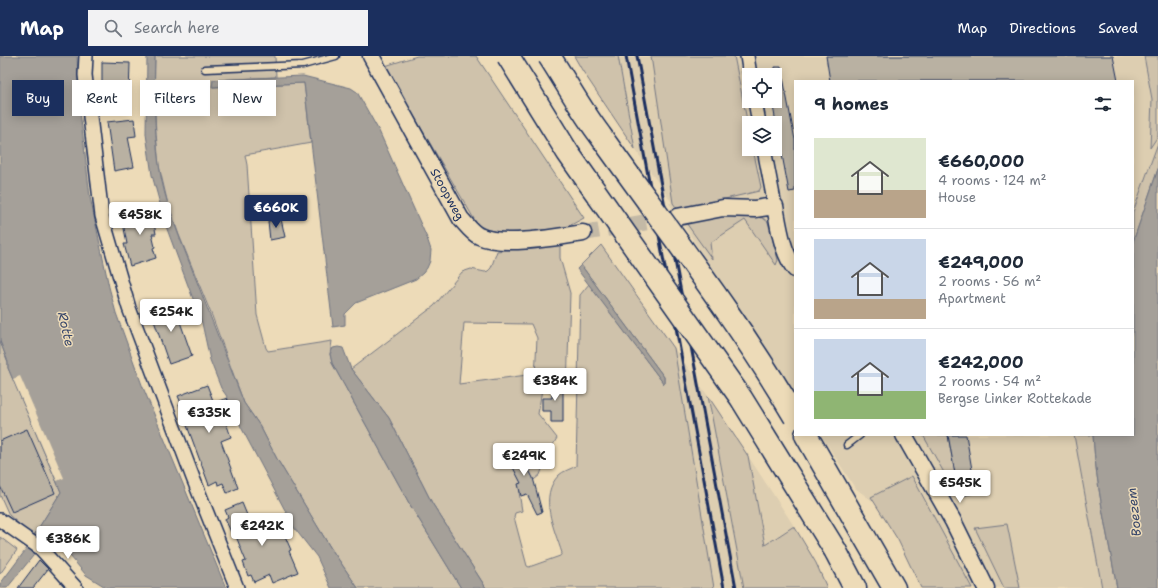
<!DOCTYPE html>
<meta charset="utf-8">
<style>
body{margin:0;font-family:"Shantell Sans",sans-serif;background:#f2f2f3;color:#1f2937;height:100vh;display:flex;flex-direction:column;font-size:15px;white-space:nowrap}
*{box-sizing:border-box;margin:0}
p{font-size:13px;color:#747a83}
.icon{flex:none;width:22px;height:22px;fill:none;stroke:currentColor;stroke-width:2;stroke-linecap:round;stroke-linejoin:round}
.map{position:relative;flex:1;overflow:hidden}
.details{position:absolute;left:794px;top:24px;width:340px;height:356px;display:flex;flex-direction:column;background:#fff;border-radius:0px;box-shadow:0 2px 10px #0003}
.details>*{flex:none}
.guide{position:absolute;left:12px;top:24px;width:380px;height:36px;display:flex;gap:8px}
.buttons{position:absolute;left:742px;top:12px;display:grid;gap:8px}
.buttons a{display:grid;place-items:center;width:40px;height:40px;border-radius:0px;background:#fff;box-shadow:0 2px 10px #0003;font-size:20px}
.price{position:absolute;translate:-50% -34px;padding:0 9px;border-radius:4px;background:#fff;color:#222;font-size:13px;line-height:26px;filter:drop-shadow(0 1px 2px #0008)}
.price::after{content:'';position:absolute;left:50%;top:24px;width:12px;height:9px;margin-left:-6px;background:inherit;clip-path:polygon(0 0,100% 0,50% 100%)}
.price.selected{background:#1b2f5e;color:#fff}
ul{padding:0;list-style:none}
li{display:flex;align-items:center;gap:12px;height:100px;padding:0 20px}
li+li{border-top:1px solid #e0e1e3}
li span{display:grid;place-items:center;flex:none;width:112px;height:80px;border-radius:0px;color:#555}
li>.icon{margin-inline-start:auto}
span .icon{width:48px;height:48px;fill:#fffc;stroke-width:1}
li b{font-size:17px}
h2{display:flex;justify-content:space-between;align-items:center;height:48px;padding:0 20px;font-size:17px}
.tag{padding:0 14px;border-radius:0px;background:#fff;box-shadow:0 2px 10px #0003;font-size:14px;line-height:36px}
.tag.selected{background:#1b2f5e;color:#fff}
header{display:flex;align-items:center;gap:24px;box-sizing:border-box;height:56px;padding:0 20px;background:#1b2f5e;color:#fff}
header strong{font-size:19px}
nav{display:flex;gap:22px;margin-inline-start:auto;font-size:14px}
.search{width:280px;height:36px;background:#f2f2f3;display:flex;align-items:center;gap:10px;box-sizing:border-box;padding:0 14px;border-radius:0px;color:#747a83;font-size:15px}
.map>svg:first-child{display:block}
.built{fill:#ddceb1;fill-rule:evenodd}
.green{fill:#cfc2ab;stroke:#757884;fill-rule:evenodd}
.water{fill:#a5a099;stroke:#6e7381}
.pier{fill:#eddbb8}
.building{fill:#b9b1a2;stroke:#1b2f5e}
.lines{fill:none;stroke-linecap:round;stroke-linejoin:round}
.tertiary-tunnel{stroke:#c3b9a6;stroke-width:16;stroke-dasharray:16 8;stroke-linecap:butt}
.service-casing{stroke:#1b2f5e;stroke-width:9}
.minor-casing{stroke:#1b2f5e;stroke-width:16}
.tertiary-casing{stroke:#1b2f5e;stroke-width:19}
.motorway-casing{stroke:#1b2f5e;stroke-width:25}
.service{stroke:#eddbb8;stroke-width:6}
.minor{stroke:#eddbb8;stroke-width:13}
.tertiary{stroke:#eddbb8;stroke-width:16}
.motorway{stroke:#eddbb8;stroke-width:22}
.rail{stroke:#1b2f5e;stroke-width:3}
.motorway-bridge-casing{stroke:#1b2f5e;stroke-width:25;stroke-linecap:butt}
.motorway-bridge{stroke:#eddbb8;stroke-width:22}
.labels{text-anchor:middle;dominant-baseline:central;stroke-width:3;stroke-linejoin:round;paint-order:stroke}
.street-label{font-size:12px;fill:#1b2f5e;stroke:#eddbb8}
.water-label{font-size:13px;font-style:italic;fill:#37466a;stroke:#eddbb8}
</style>
<header>
<strong>Map</strong>
<div class="search"><svg class="icon" aria-label="search" viewBox="0 0 24 24"><circle cx="10" cy="10" r="6"/><path d="M15 15l6 6"/></svg>Search here</div>
<nav><a>Map</a><a>Directions</a><a>Saved</a></nav>
</header>
<div class="map">
<svg width="1158" height="532" viewBox="0 0 1158 532">
<rect width="100%" height="100%" fill="#eddbb8"/>
<filter id="ink" filterUnits="userSpaceOnUse"><feTurbulence type="fractalNoise" baseFrequency=".025" numOctaves="2"/><feDisplacementMap in="SourceGraphic" scale="8" xChannelSelector="R" yChannelSelector="G"/><feConvolveMatrix kernelMatrix="1 2 1 2 8 2 1 2 1" color-interpolation-filters="sRGB"/></filter>
<g filter="url(#ink)">
<g class="built">
<path d="M618,0H1158V203L1133,282V25H795V340L669,147H672L635,93ZM749,19H775V45H749ZM749,67H775V93H749Z"/>
<path d="M674,292L708,340L744,532H714Z"/>
<path d="M821,379H1122L1141,532H925L891,459L855,432Z"/>
<path d="M748,400L794,470L765,489Z"/>
</g>
<g class="green">
<path d="M155,0H275L276,21L213,24V31L304,27L311,87L245,99L247,109L257,259L266,292L268,295L332,285L330,298L332,307L409,447L461,532H358L330,491L277,403L260,370L244,347L212,260L179,179L167,144L159,110L156,77L154,42Z"/>
<path d="M417,0H476L584,162L569,170L544,175L500,177L486,173L477,168L385,10Z"/>
<path d="M574,0H618L635,93L582,14Z"/>
<path d="M651,0H734L749,74V93H753L761,131L759,135L678,154L673,147Z"/>
<path d="M1144,0H1158V80L1150,92L1152,43Z"/>
<path d="M1158,87V113L1133,186V156Z"/>
<path d="M721,158C734,159 759,156 768,166L778,204L776,209L745,164L710,187L712,203L684,164Z"/>
<path d="M560,189V202L570,237L567,334L542,333L538,358L557,382L547,399L540,419L519,436L522,455L515,457L514,461L527,510L529,511L560,500L562,497C554,472 538,440 559,419C563,415 571,413 576,410L580,239L589,228L664,328V321L581,209L601,189L674,292L714,532H486L432,447L389,362L351,313L434,250L462,216L471,213L485,216L488,215L491,212L497,195ZM464,267L531,268L537,282L535,321L527,319L459,328Z"/>
<path d="M0,285L8,306V312L61,436L33,481L9,459L0,439Z"/>
<path d="M708,340L748,400L765,489L794,470L816,507L827,532H744Z"/>
<path d="M923,379H948L959,440H957Z"/>
<path d="M1074,379H1093C1096,431 1108,481 1117,532H1102Z"/>
<path d="M912,420L972,532H921L898,484L871,441Z"/>
<path d="M1007,468L1020,532H1004L975,472Z"/>
<path d="M0,481L17,494L0,518Z"/>
</g>
<g class="water">
<path d="M0,0H77L79,47L90,141L109,231L116,257L142,329L226,532H107L86,519L60,488L47,490L42,489L7,532H0V528L34,483L33,481L61,436L8,312V306L0,285Z"/>
<path d="M147,0H155C154,37 154,73 159,109C164,145 179,180 192,213C209,258 227,302 244,347L260,370L277,403L330,491L358,532H331L317,501L295,473L241,371L226,339L221,332L210,304L202,267L167,173L152,119L146,78Z"/>
<path d="M303,20L351,32L357,36L379,75L427,182L431,194L430,205L427,212L423,217L416,223L356,247L345,258V269L333,271L304,27L212,31L213,24Z"/>
<path d="M1158,113V532H1117C1108,481 1096,431 1093,379H1133V186Z"/>
<path d="M581,209L664,321V328L577,213Z"/>
<path d="M338,291L343,292L351,313L389,362L432,447L486,532H461L409,447L332,307L330,298L333,292Z"/>
</g>
<path class="pier" d="M20,320L64,422L57,425L13,323Z"/>
<g class="building">
<path d="M826,0H1113L1118,25H830Z"/>
<path d="M102,6L130,7L129,41L103,44L101,29H102Z"/>
<path d="M775,11H781L795,84V135L789,136L772,45H775Z"/>
<path d="M134,63L136,80L128,81L134,111L114,115L107,66Z"/>
<path d="M151,150L156,178H152L155,191L153,192L156,202L130,210L124,188H127L122,162L135,160L134,153Z"/>
<path d="M281,163L285,181L270,184L268,165Z"/>
<path d="M173,246L192,300L169,308L152,259L155,258L153,253Z"/>
<path d="M552,323H563V366H551V355H542V342H552Z"/>
<path d="M207,329L214,347L227,342L232,358L224,361L231,381L221,385L238,432L227,437L223,427L218,429L217,425L209,429L179,348L181,347L178,340Z"/>
<path d="M27,373L55,437L12,456L0,430V385Z"/>
<path d="M948,379H966L976,437L959,440Z"/>
<path d="M516,388L533,422L542,456L537,458L527,438L521,440L518,428L521,427L504,394Z"/>
<path d="M242,447L254,476L279,466L291,494L289,495L298,516L272,527L269,519L254,526L251,519L248,520L243,506L246,505L243,498L234,475L231,476L225,463L228,461L225,454Z"/>
<path d="M39,504L48,513L33,532H18Z"/>
</g>
<g class="lines">
<path class="tertiary-tunnel" d="M583,177L671,162"/>
<g class="service-casing">
<g id="service">
<path d="M205,13L303,9L336,0"/>
<path d="M847,389L860,379"/>
</g>
</g>
<g class="minor-casing">
<g id="minor">
<path d="M86,0L85,19L102,160L129,252L193,422L237,532"/>
<path d="M747,0L750,19"/>
<path d="M755,45L759,67"/>
<path d="M764,93L775,150"/>
<path d="M0,464L40,492L76,532"/>
</g>
</g>
<g class="tertiary-casing">
<g id="tertiary">
<path id="s1" d="M371,0L461,163C466,168 472,177 479,180C502,191 557,181 583,177"/>
<path d="M677,161L723,152L755,153L775,150C779,172 782,195 795,213"/>
<path d="M904,379L953,465L986,532"/>
</g>
</g>
<g class="motorway-casing">
<g id="motorway">
<path d="M806,379L894,532"/>
<path d="M835,494L855,532"/>
</g>
</g>
<use href="#service" class="service"/>
<use href="#minor" class="minor"/>
<use href="#tertiary" class="tertiary"/>
<use href="#motorway" class="motorway"/>
<g class="rail">
<path d="M626,0L724,532"/>
<path d="M637,0L736,532"/>
</g>
<g class="motorway-bridge-casing">
<g id="motorway-bridge">
<path d="M508,0L568,97L741,342L835,494"/>
<path d="M549,0C566,26 581,54 600,79C666,172 737,262 795,361"/>
</g>
</g>
<use href="#motorway-bridge" class="motorway-bridge"/>
</g>
</g>
<g class="labels">
<g class="street-label">
<text stroke="none"><textPath href="#s1" startOffset="158">Stoopweg</textPath></text>
</g>
<g class="water-label">
<text transform="translate(66 273) rotate(77)">Rotte</text>
<text transform="translate(1134 456) rotate(-96)">Boezem</text>
</g>
</g>
</svg>
<div class="buttons">
<a><svg class="icon" aria-label="locate" viewBox="0 0 24 24"><circle cx="12" cy="12" r="6"/><path d="M12 2v4M12 18v4M2 12h4M18 12h4"/></svg></a>
<a><svg class="icon" aria-label="layers" viewBox="0 0 24 24"><path d="M12 4l9 5-9 5-9-5zM3 14l9 5 9-5"/></svg></a>
</div>
<b class="price selected" style="left:276px;top:173px">€660K</b>
<b class="price" style="left:140px;top:180px">€458K</b>
<b class="price" style="left:171px;top:277px">€254K</b>
<b class="price" style="left:555px;top:346px">€384K</b>
<b class="price" style="left:209px;top:378px">€335K</b>
<b class="price" style="left:524px;top:421px">€249K</b>
<b class="price" style="left:960px;top:448px">€545K</b>
<b class="price" style="left:262px;top:491px">€242K</b>
<b class="price" style="left:68px;top:504px">€386K</b>
<div class="guide">
<a class="tag selected">Buy</a>
<a class="tag">Rent</a>
<a class="tag">Filters</a>
<a class="tag">New</a>
</div>
<section class="details">
<h2>9 homes<svg class="icon" aria-label="filters" viewBox="0 0 24 24"><path d="M4 7h16M4 17h16"/><circle cx="9" cy="7" r="2"/><circle cx="15" cy="17" r="2"/></svg></h2>
<ul>
<li><span style="background:linear-gradient(#dfe7d0 65%,#b9a48a 0)"><svg class="icon" aria-label="home" viewBox="0 0 24 24"><path d="M3 11l9-7 9 7M6 9v11h12V9"/></svg></span><div><b>€660,000</b><p>4 rooms · 124 m²</p><p>House</p></div></li>
<li><span style="background:linear-gradient(#c9d6e8 75%,#b9a48a 0)"><svg class="icon" aria-label="home" viewBox="0 0 24 24"><path d="M3 11l9-7 9 7M6 9v11h12V9"/></svg></span><div><b>€249,000</b><p>2 rooms · 56 m²</p><p>Apartment</p></div></li>
<li><span style="background:linear-gradient(#c9d6e8 65%,#8fb573 0)"><svg class="icon" aria-label="home" viewBox="0 0 24 24"><path d="M3 11l9-7 9 7M6 9v11h12V9"/></svg></span><div><b>€242,000</b><p>2 rooms · 54 m²</p><p>Bergse Linker Rottekade</p></div></li>
</ul>
</section>
</div>
